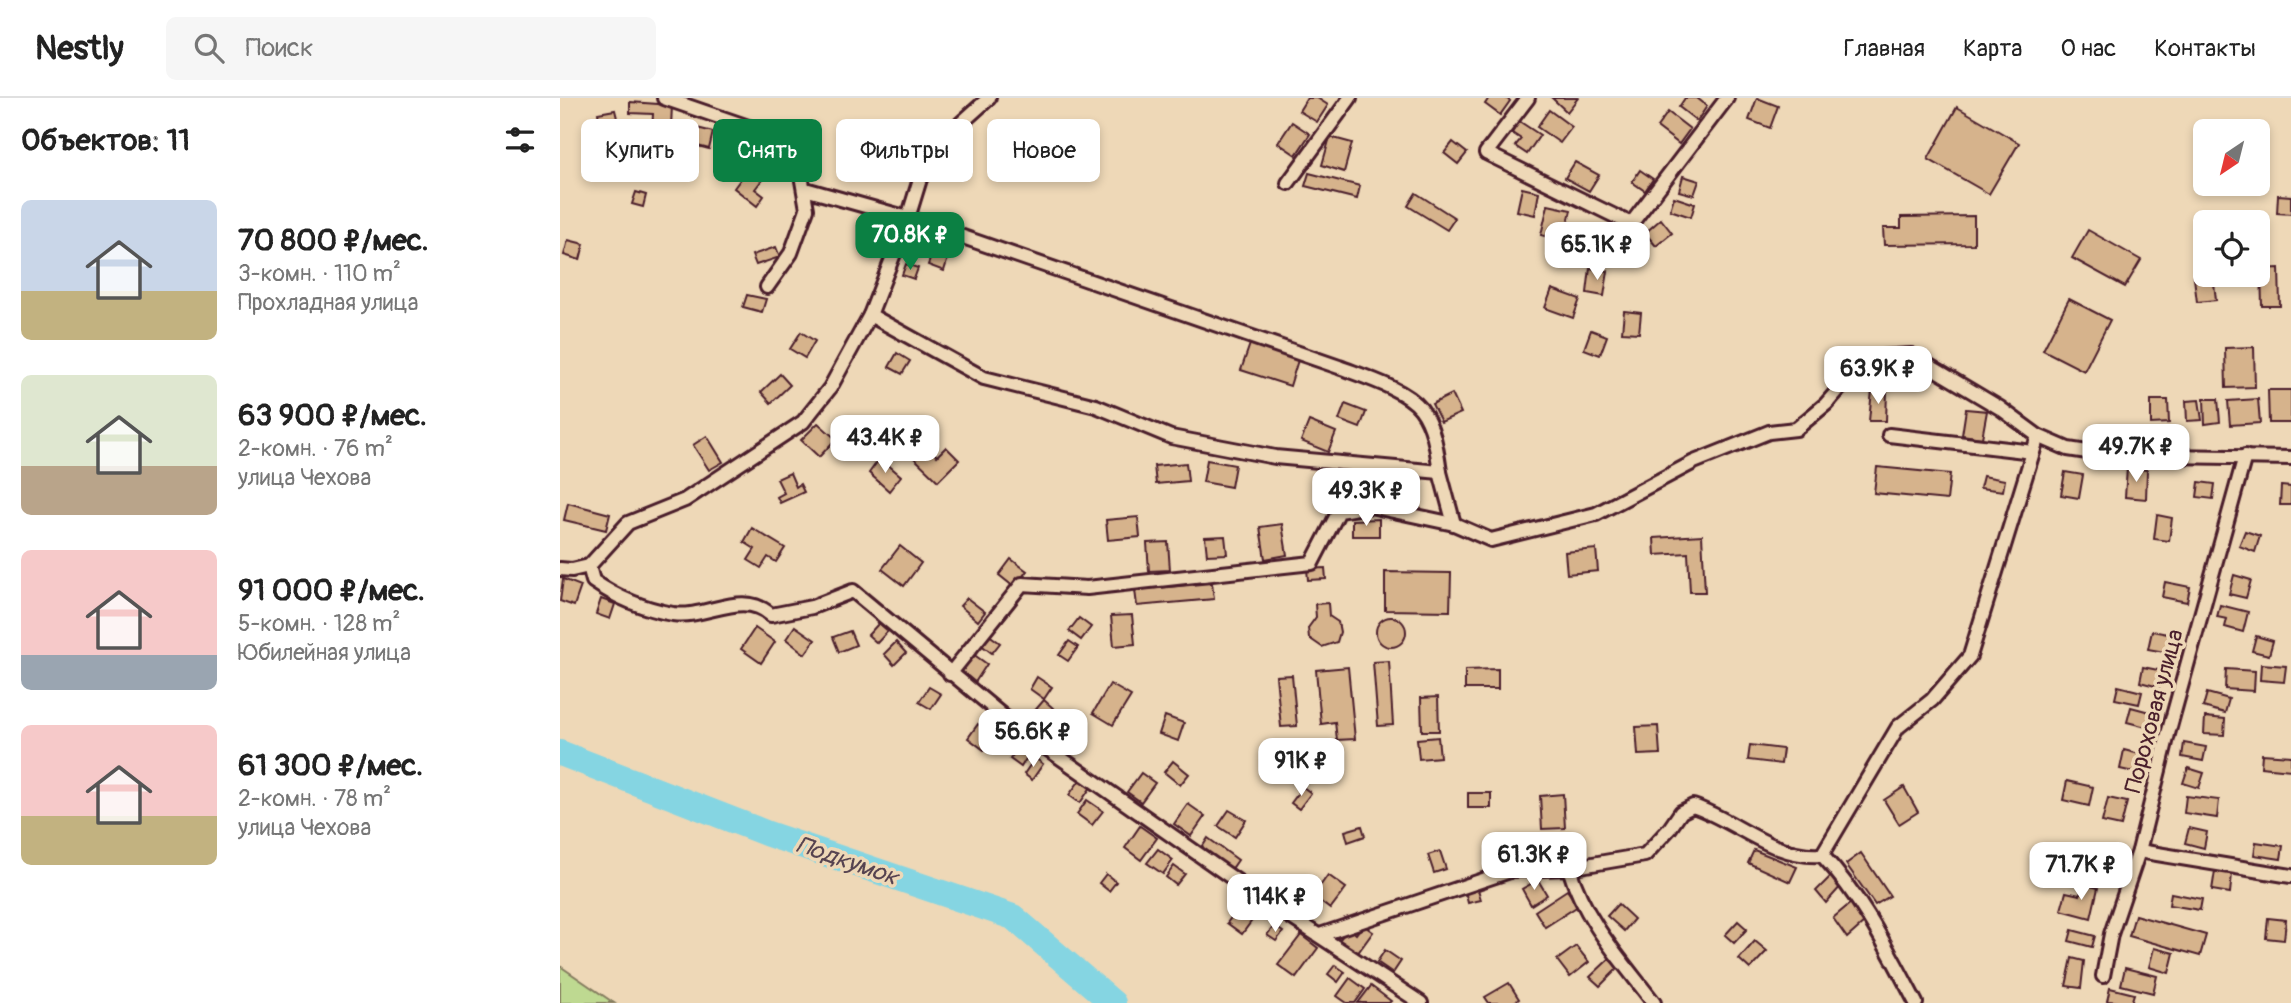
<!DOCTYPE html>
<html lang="ru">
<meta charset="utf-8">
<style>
body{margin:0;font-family:Pangolin,sans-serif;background:#f6f6f6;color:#222;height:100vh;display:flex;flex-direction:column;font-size:26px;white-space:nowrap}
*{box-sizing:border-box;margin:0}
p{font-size:23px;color:#767676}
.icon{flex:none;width:38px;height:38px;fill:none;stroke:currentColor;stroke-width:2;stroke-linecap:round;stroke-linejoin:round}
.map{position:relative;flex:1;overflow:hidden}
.panel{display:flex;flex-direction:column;background:#fff;width:560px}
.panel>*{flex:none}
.hud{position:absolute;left:21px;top:21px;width:665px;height:63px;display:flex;gap:14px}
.needle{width:46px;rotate:215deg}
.fabs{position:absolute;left:1633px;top:21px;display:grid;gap:14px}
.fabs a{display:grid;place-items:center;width:77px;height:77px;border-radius:10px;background:#fff;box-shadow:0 4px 10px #0003;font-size:35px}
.price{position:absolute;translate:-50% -60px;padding:0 16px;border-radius:14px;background:#fff;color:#222;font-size:23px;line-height:46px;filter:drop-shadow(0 2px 4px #0008)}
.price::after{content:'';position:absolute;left:50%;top:42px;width:21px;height:16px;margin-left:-10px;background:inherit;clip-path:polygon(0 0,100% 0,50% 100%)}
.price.selected{background:#0b8043;color:#fff}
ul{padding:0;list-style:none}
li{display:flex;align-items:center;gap:21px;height:175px;padding:0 21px}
li span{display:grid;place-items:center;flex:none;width:196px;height:140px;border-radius:10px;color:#555}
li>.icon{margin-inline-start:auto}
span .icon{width:84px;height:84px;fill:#fffc;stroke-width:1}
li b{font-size:30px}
h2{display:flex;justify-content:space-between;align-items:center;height:84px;padding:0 21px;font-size:30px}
.chip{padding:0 24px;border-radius:10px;background:#fff;box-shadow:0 4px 10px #0003;font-size:24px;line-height:63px}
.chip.selected{background:#0b8043;color:#fff}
header{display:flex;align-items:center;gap:42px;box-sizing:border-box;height:98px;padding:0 35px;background:#fff;border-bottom:2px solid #e0e0e0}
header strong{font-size:33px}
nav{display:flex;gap:38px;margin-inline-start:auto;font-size:24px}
.search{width:490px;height:63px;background:#f6f6f6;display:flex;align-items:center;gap:18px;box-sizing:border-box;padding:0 24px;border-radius:10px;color:#767676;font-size:26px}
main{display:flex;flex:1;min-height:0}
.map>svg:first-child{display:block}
.green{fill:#bed991;stroke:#847c5e;stroke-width:2}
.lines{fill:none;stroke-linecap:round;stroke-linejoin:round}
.river{stroke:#85d5e2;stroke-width:26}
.building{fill:#d6b38c;stroke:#4a1f2b;stroke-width:2}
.street-casing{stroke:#4a1f2b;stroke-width:18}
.street{stroke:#eed8b7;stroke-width:12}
.labels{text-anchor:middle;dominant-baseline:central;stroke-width:7;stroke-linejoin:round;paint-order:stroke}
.street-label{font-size:23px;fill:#4a1f2b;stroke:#eed8b7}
.water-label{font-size:24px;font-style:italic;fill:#564350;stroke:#eed8b7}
</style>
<header>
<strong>Nestly</strong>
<div class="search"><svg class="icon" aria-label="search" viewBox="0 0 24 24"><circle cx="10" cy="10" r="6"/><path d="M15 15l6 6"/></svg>Поиск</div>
<nav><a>Главная</a><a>Карта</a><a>О нас</a><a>Контакты</a></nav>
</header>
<main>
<section class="panel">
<h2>Объектов: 11<svg class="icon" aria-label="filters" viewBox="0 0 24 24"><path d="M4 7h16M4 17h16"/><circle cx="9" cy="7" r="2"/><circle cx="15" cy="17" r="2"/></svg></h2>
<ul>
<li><span style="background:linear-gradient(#c9d6e8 65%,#c2b280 0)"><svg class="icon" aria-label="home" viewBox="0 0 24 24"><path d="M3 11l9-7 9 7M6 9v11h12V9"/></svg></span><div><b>70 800 ₽/мес.</b><p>3-комн. · 110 m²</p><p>Прохладная улица</p></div></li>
<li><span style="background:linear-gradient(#dfe7d0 65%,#b9a48a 0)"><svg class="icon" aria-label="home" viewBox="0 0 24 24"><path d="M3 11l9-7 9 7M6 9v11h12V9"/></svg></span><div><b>63 900 ₽/мес.</b><p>2-комн. · 76 m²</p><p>улица Чехова</p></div></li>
<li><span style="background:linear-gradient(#f6c9c9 75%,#9aa5b1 0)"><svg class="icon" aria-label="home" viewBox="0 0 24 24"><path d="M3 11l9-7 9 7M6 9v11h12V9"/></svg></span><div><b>91 000 ₽/мес.</b><p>5-комн. · 128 m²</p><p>Юбилейная улица</p></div></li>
<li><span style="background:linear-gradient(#f6c9c9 65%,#c2b280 0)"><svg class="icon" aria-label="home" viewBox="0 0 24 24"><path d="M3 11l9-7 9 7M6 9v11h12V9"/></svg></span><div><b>61 300 ₽/мес.</b><p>2-комн. · 78 m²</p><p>улица Чехова</p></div></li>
</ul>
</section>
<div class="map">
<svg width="1731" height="905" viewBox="0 0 1731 905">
<rect width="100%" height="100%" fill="#eed8b7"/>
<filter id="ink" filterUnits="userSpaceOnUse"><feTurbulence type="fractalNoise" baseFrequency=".0143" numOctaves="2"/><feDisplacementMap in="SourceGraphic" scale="14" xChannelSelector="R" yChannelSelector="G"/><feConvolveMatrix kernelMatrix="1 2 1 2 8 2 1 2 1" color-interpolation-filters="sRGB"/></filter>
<g filter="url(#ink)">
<path class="green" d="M0,868L54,905H0Z"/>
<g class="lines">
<path class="river" d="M0,655L208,736L453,819L553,905"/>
</g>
<g class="building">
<path d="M747,0H757L768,7L757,24L739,13Z"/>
<path d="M929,0H946L950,3L940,17L925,6Z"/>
<path d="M992,0H1018L1007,14Z"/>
<path d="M1125,0H1137L1147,8L1137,23L1119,9Z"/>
<path d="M1197,0L1218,8L1210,30L1189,22Z"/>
<path d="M70,4L112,7L110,52L91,50L93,16L70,15Z"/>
<path d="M1397,9L1459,45L1429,96L1368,61Z"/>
<path d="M55,12L58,24L40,27L38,15Z"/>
<path d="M989,12L1012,29L1000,45L977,29Z"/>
<path d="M1108,14L1130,31L1119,46L1097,29Z"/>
<path d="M959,23L980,37L967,56L955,48L961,41L952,35Z"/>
<path d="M732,24L750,36L736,57L718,45Z"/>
<path d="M133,29L153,34L149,51L130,46Z"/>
<path d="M770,39L792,45L784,74L762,67Z"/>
<path d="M893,44L907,55L898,66L884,55Z"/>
<path d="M1015,64L1039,77L1029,93L1005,80Z"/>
<path d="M191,67L205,78L195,91L204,98L197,108L174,90Z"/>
<path d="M1080,72L1093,81L1085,93L1072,84Z"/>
<path d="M749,75L800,88L797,101L745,88Z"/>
<path d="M1123,78L1139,83L1134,97L1119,93Z"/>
<path d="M962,90L979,94L975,117L957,113Z"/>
<path d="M76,94L86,97L83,109L72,106Z"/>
<path d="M856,95L895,120L887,132L848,108Z"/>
<path d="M1718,97L1731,98V116L1717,115Z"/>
<path d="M1114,99L1135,106L1131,119L1110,112Z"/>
<path d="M988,107L1011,112L1004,143L981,137Z"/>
<path d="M1414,118V146L1324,147L1323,130H1341V119Z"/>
<path d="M1101,121L1112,135L1096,148L1085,135Z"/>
<path d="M1528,132L1581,162L1565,189L1512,160Z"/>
<path d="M8,142L24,146L20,162L4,157Z"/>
<path d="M377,142L392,147L384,173L368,167Z"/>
<path d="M216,149L220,159L196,167L192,157Z"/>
<path d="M346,166L358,170L354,181L342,177Z"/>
<path d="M1030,170L1048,173L1044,198L1027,195Z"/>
<path d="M1645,170V177H1653L1656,202L1637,204L1633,172Z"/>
<path d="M1719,170L1720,208H1702L1701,171Z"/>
<path d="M992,191L1020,201L1013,220L985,210Z"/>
<path d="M187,197L206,201L202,214L183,209Z"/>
<path d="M1509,201L1550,222L1524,273L1483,252Z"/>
<path d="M1064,213L1081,215L1079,235L1062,234Z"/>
<path d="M1031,232L1047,238L1040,257L1024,251Z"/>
<path d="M241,234L255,243L245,260L230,251Z"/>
<path d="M690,246L738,262L730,288L681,272Z"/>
<path d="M1694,249L1695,289L1666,290L1665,250Z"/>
<path d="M337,255L350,263L342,276L329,269Z"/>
<path d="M220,276L230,287L211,305L201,294Z"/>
<path d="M1312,292L1327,293L1326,323H1309Z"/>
<path d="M1708,292H1731V325H1709Z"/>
<path d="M892,296L901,315L881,324L872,306Z"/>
<path d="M1644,301H1658L1660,324L1645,326Z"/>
<path d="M1698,301L1700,325L1670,327L1668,303Z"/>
<path d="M1591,302H1608L1609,325L1591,326Z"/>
<path d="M1639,302L1642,322L1627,323L1626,303Z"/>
<path d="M785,306L806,314L800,330L779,322Z"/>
<path d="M1406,311L1427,313L1422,340L1402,337Z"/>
<path d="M749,323L776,334L768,354L741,343Z"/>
<path d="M258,325L276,341L259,359L241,342Z"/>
<path d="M147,338L163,364L149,372L133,347Z"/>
<path d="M363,345L377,358L386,349L399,362L378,383L351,357Z"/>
<path d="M320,360L341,378L329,393L309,375Z"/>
<path d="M647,362L675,367L671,389L643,384Z"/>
<path d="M626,365L628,383L596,386L594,368Z"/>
<path d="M1317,369L1390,376L1387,402L1314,395Z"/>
<path d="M1567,370L1587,372L1586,401L1565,399Z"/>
<path d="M1505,374L1523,377L1519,400L1501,397Z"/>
<path d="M230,375L236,389L240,386L244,394L220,405L217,399L224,395L217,381Z"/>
<path d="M1423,378L1445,382L1443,393L1420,390Z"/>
<path d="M1639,384L1655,386L1653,401L1637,399Z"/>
<path d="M1721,388L1731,389V407H1720Z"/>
<path d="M8,405L50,416L46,432L4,422Z"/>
<path d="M1597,417L1612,420L1609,443L1594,441Z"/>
<path d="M578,419L580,439L548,442L546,422Z"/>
<path d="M819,421V438H792V422Z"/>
<path d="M722,426L727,457L705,461L700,429Z"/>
<path d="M192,430L225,450L216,464L208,459L201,470L188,462L195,451L184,444Z"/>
<path d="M1685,433L1700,438L1695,454L1679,448Z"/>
<path d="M1142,437L1145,494H1130L1128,455L1095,457L1094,440Z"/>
<path d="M665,438L667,456L647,457L645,439Z"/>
<path d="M608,444L610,472L589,473L587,445Z"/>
<path d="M340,448L361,465L344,488L322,471Z"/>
<path d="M1036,451L1038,473L1007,476L1005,454Z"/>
<path d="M451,461L467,473L454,489L439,477Z"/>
<path d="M765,470L766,481L748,482L747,471Z"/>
<path d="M825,474L891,475L890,513L825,512Z"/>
<path d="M1674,477L1691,482L1686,500L1669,496Z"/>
<path d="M3,481L21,488L14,508L0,503Z"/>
<path d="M1605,484L1630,489L1627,504L1602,499Z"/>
<path d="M652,485L654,501L577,508L575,492Z"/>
<path d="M407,500L425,514L418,523L400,508Z"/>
<path d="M41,501L55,506L50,521L36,516Z"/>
<path d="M768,505L769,518L778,524L780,534L777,544L762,549L749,540L748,530L756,519L755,506Z"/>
<path d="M1660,507L1688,514L1683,534L1665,529L1667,521L1657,519Z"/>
<path d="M572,517L575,546L554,548L551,518Z"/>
<circle cx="831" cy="534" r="15"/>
<path d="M519,520L531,529L521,542L509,533Z"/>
<path d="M319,525L328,533L317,545L308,537Z"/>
<path d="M235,528L255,542L245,556L226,541Z"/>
<path d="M195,530L215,544L201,565L181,551Z"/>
<path d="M290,533L296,547L279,554L273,539Z"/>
<path d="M1592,533L1613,537L1610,555L1588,551Z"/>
<path d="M428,536L440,545L432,555L420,546Z"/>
<path d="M1696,538L1713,543L1709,557L1692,553Z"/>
<path d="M509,543L518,549L508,563L499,557Z"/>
<path d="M336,544L346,555L334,567L324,556Z"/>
<path d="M413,556L427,566L414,586L399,577Z"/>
<path d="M829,563L833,627L818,628L813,564Z"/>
<path d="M1701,566L1726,568L1724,584L1700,582Z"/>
<path d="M788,569L795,641L777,642L775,624L761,626L756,572Z"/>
<path d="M1583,569L1603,573L1599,589L1580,584Z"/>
<path d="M938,571V591H905V572Z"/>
<path d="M1666,571L1695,573L1694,593L1665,591Z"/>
<path d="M732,577L737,628L721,629L716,578Z"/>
<path d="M477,579L492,589L484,601L470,591Z"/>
<path d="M550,586L571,598L553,627L533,615Z"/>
<path d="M1558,588L1582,594L1579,606L1555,601Z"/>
<path d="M369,589L381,596L371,611L359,604Z"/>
<path d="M1647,595L1669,601L1665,615L1643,609Z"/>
<path d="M878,599L879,633H862L861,600Z"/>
<path d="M484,602L493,610L481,625L471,617Z"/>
<path d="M1571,609L1597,616L1594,631L1567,624Z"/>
<path d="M499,615L516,627L499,650L483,638Z"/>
<path d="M605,618L624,625L618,643L599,636Z"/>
<path d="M1645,619L1665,621L1664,637L1644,636Z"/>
<path d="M418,626L434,638L424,652L408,640Z"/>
<path d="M1098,628L1100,656L1078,657L1076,629Z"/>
<path d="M878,639L880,659L859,661L857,641Z"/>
<path d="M1624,645L1646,649L1643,663L1622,659Z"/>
<path d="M1190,647L1223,651L1221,666L1188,662Z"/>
<path d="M459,649L469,656L461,669L450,661Z"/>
<path d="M1564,652L1583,657L1578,675L1560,671Z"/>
<path d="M1702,656L1731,658V672L1701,669Z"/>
<path d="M475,660L483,666L472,682L464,676Z"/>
<path d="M613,663L629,676L620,687L604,674Z"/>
<path d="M1628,670L1644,675L1639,690L1623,685Z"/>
<path d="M581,675L595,685L581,704L567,694Z"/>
<path d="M520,682L531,689L520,705L509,697Z"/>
<path d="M1507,683L1533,689L1529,708L1503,702Z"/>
<path d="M743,689L751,695L739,711L731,705Z"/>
<path d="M1344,689L1358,714L1339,726L1324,702Z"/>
<rect x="908" y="695" width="23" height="15"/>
<path d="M1003,696L1005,730L982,731L980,698Z"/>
<path d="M1626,698L1659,702L1657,720L1624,715Z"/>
<path d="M1548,700L1567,704L1561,728L1542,724Z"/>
<path d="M527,702L543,713L532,727L517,716Z"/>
<path d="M628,706L645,718L631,738L614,726Z"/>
<path d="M669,712L686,722L675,739L658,728Z"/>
<path d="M580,728L597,740L581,762L565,750Z"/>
<path d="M802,728L805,738L788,744L785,733Z"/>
<path d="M1629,730L1647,734L1644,750L1625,745Z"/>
<path d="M648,740L678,762L671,772L641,751Z"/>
<path d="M1001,741L1003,762L985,763L984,743Z"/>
<path d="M1696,744L1723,748L1721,761L1694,757Z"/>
<path d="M598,751L613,762L603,776L587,765Z"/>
<path d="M1194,752L1237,769L1230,784L1188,765Z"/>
<path d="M1544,752L1561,757L1557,772L1538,767Z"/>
<path d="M880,753L886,771L874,775L868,757Z"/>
<path d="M1301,755L1330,798L1315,807L1286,766Z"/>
<path d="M614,768L625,776L616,787L606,779Z"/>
<path d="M1655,773L1672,776L1670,795L1652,792Z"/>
<path d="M546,776L556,784L549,793L539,785Z"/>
<path d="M768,777L786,790L770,811L753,798Z"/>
<path d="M1272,777L1282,787L1266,805L1256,793Z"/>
<path d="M978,782L987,797L971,807L962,791Z"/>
<path d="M1523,786L1538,790L1531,820L1501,812L1506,794L1520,797Z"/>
<path d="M918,791L921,802L908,805L905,793Z"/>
<path d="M1007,792L1018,808L985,829L975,813Z"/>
<path d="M1611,795L1642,801L1640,812L1609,807Z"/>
<path d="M1292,804L1305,824L1287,840L1273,820Z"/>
<path d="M681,806L696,817L682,836L667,825Z"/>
<path d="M1058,806L1074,821L1064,833L1047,818Z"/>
<path d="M1575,817L1646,837L1640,858L1569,838Z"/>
<path d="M1708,820L1726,822L1724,842L1706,840Z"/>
<path d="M1178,823L1187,831L1174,845L1165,837Z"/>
<path d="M803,827L813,834L797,856L779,842L789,830L796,836Z"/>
<path d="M714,828L723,834L716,843L707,837Z"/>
<path d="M1512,832L1535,838L1532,849L1509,843Z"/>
<path d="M741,837L758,850L736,880L718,867Z"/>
<path d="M1195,843L1207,853L1190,871L1179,861Z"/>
<path d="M1016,848L1029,864L1010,879L997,862Z"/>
<path d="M1594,850L1614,855L1609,875L1589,869Z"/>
<path d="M825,852L841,863L833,875L817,864Z"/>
<path d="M1512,860L1524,863L1521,890L1506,888Z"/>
<path d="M1049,861L1058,870L1040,888L1030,879Z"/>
<path d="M775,867L785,874L778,884L768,876Z"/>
<path d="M1565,870L1597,878L1593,895L1561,887Z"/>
<path d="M790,880L805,891L795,905H787L777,898Z"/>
<path d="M949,885L959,901L953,905H929L925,899Z"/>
<path d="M811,888L831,903L829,905H798Z"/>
<path d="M1550,890L1574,896L1571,905L1547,903Z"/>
</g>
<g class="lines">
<g class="street-casing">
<g id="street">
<path d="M104,0L203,34L241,77L247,111L231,155L207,189"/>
<path d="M968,0L926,55L1071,126L1167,0"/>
<path d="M728,85L790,0"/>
<path d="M245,91L348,120L779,269C802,278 846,291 861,311C874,328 877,353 880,374"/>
<path d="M310,217L424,280L536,308L611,339L715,359L880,374L894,426"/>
<path d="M1329,337L1473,354"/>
<path d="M29,468L33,483C56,499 84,511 113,516C147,521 182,491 211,517L252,509L293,493L455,628L694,795L861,905"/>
<path d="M29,468L68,425L125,402L243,324L270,290L310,217L348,120L360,81L388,37L429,0"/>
<path d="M0,471L12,472L29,468"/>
<path d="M390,576L462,486L527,490L752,465L779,413L810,408L894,426L931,442L1036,416L1134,364L1209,334L1236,331L1266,306L1306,260L1351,257L1440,310L1478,338L1508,351L1547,357L1731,360"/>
<path d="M1579,753L1731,778"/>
<path d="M1262,757L1338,629L1372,602L1410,558L1478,338"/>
<path d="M1009,770C1024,822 1062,863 1094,905"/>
<path d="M760,837L953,772L1009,770L1085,757L1110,730L1121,714L1133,708C1177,723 1214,761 1262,757C1303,801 1328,852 1356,905"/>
<path d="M1543,878L1551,836L1579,753L1608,636L1685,358"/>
</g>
</g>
<use href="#street" class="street"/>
</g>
</g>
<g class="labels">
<g class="street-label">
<text transform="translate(1594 613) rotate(-75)">Пороховая улица</text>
</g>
<g class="water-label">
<text transform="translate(287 763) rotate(19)">Подкумок</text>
</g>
</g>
</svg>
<div class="fabs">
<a><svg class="needle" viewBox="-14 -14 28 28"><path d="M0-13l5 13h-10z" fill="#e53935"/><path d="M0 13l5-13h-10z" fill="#767676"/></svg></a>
<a><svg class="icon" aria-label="locate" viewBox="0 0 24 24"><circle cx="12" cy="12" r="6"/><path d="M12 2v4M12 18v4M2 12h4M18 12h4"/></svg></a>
</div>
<b class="price selected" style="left:350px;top:174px">70.8K ₽</b>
<b class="price" style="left:1037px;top:184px">65.1K ₽</b>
<b class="price" style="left:1318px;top:308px">63.9K ₽</b>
<b class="price" style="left:325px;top:377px">43.4K ₽</b>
<b class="price" style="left:1576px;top:386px">49.7K ₽</b>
<b class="price" style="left:806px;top:430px">49.3K ₽</b>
<b class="price" style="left:473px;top:671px">56.6K ₽</b>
<b class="price" style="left:741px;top:700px">91K ₽</b>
<b class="price" style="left:974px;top:794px">61.3K ₽</b>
<b class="price" style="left:1521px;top:804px">71.7K ₽</b>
<b class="price" style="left:715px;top:836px">114K ₽</b>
<div class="hud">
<a class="chip">Купить</a>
<a class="chip selected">Снять</a>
<a class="chip">Фильтры</a>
<a class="chip">Новое</a>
</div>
</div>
</main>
